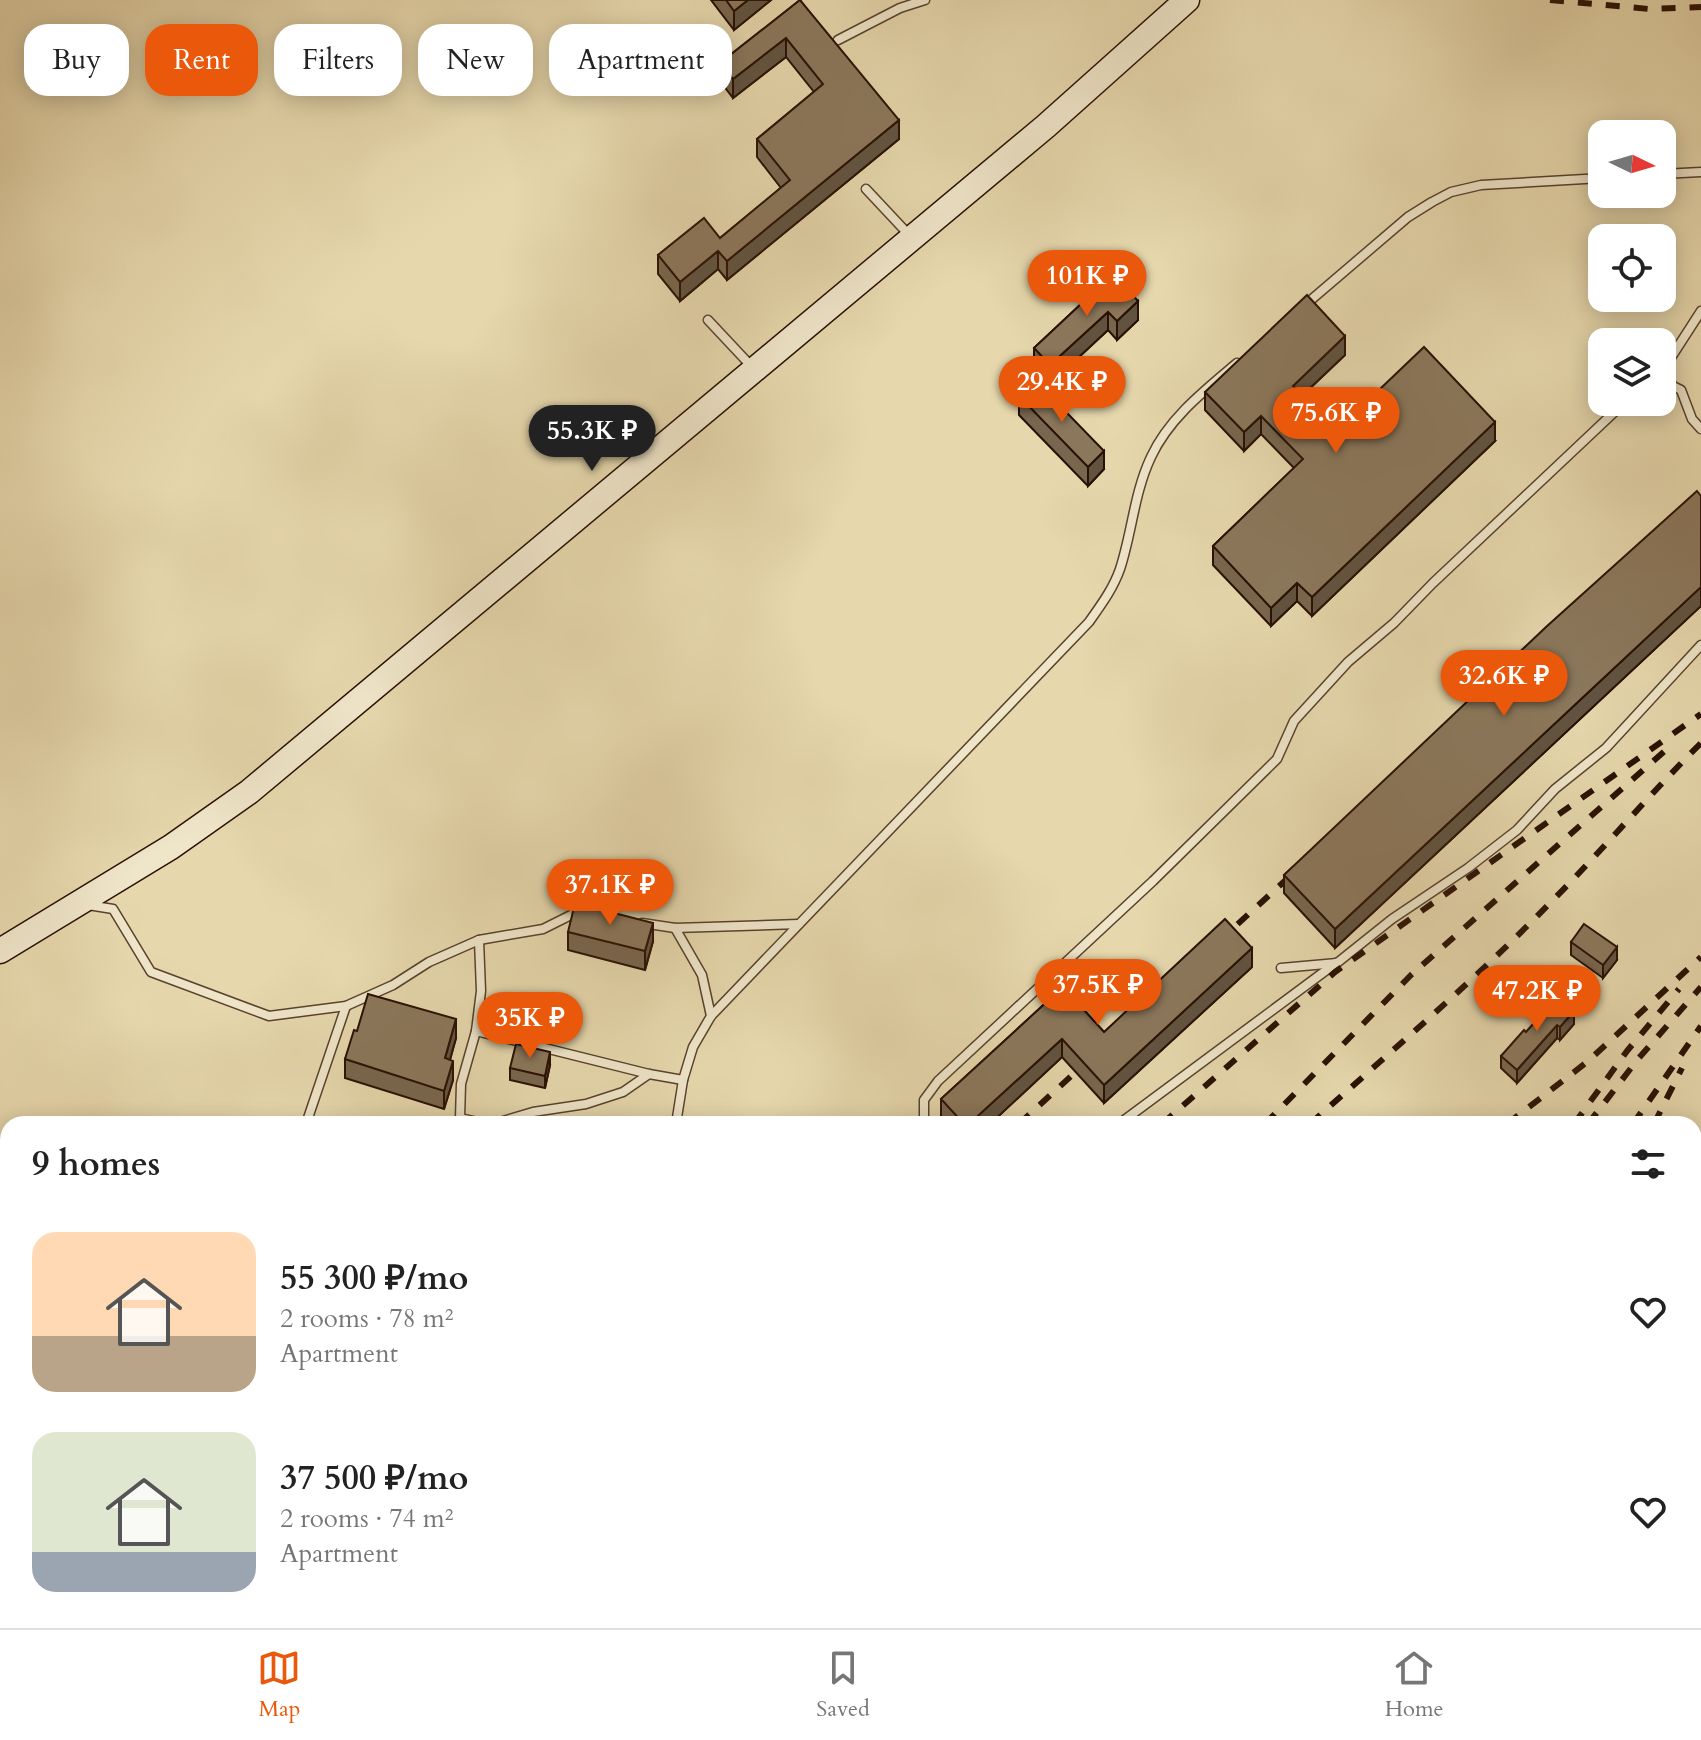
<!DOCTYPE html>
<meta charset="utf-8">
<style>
body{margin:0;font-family:Cardo,serif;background:#f6f6f6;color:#222;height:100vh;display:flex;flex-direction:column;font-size:30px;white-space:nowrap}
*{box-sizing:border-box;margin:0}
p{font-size:26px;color:#767676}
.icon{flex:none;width:44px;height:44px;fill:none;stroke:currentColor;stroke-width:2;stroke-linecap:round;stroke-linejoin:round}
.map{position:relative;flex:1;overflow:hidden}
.side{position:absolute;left:0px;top:1116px;width:1702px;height:512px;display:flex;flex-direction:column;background:#fff;border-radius:24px 24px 0 0;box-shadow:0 4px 20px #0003}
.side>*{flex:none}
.hud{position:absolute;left:24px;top:24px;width:800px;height:72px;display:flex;gap:16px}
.needle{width:52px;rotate:95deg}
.tools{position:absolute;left:1588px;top:120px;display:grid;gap:16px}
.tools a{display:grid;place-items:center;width:88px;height:88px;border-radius:16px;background:#fff;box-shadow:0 4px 20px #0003;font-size:40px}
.price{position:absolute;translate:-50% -68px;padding:0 18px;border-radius:28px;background:#ea580c;color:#fff;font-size:26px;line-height:52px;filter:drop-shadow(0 2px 4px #0008)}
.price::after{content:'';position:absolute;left:50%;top:48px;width:24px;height:18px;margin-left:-12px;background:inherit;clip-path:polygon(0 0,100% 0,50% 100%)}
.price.active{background:#222;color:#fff}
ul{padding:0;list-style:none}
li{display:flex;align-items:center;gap:24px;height:200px;padding:0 32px}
li span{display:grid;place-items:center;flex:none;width:224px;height:160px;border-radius:24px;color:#555}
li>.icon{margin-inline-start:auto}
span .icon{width:96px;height:96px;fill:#fffc;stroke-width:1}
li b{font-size:34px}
h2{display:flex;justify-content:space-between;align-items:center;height:96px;padding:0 32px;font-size:34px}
.tag{padding:0 28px;border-radius:24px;background:#fff;box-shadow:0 4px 20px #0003;font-size:28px;line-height:72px}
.tag.active{background:#ea580c;color:#fff}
.dock{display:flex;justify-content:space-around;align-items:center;height:112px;border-top:2px solid #e0e0e0;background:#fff;font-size:22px;color:#767676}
.dock a{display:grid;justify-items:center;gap:4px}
.dock .active{color:#ea580c}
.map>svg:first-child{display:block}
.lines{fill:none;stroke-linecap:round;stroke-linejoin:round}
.service-casing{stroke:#58422d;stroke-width:11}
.secondary-casing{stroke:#291003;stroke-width:27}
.service{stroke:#efe5c9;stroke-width:8}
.secondary{stroke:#efe5c9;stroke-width:24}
.rail{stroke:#291003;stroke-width:6;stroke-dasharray:14 14;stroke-linecap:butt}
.wall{fill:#78664e;stroke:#291003;stroke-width:2}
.shaded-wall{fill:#615340;stroke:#291003;stroke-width:2}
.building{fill:#8b775b;stroke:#291003;stroke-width:2}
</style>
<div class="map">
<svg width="1701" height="1628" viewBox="0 0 1701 1628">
<rect width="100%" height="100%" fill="#e6d7ac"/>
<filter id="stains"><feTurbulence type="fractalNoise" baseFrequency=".0025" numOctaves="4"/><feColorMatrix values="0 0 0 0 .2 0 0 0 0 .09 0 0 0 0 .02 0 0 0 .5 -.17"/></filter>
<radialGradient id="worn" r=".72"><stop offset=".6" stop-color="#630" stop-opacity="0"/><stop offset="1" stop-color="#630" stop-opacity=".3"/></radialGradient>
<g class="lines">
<g class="service-casing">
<g id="service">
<path d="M838,40L900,8L925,0"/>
<path d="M1662,174L1701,172"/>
<path d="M866,189L911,237"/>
<path d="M1305,305L1408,217L1432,202L1451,192L1481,185L1602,178"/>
<path d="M1701,311L1663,370L1673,386L1681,390L1692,419L1701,429"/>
<path d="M708,320L753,368"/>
<path d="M88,905L113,909L151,972L269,1016L346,1006L393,985L429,962L479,940L543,929L575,913L581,914"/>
<path d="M642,923L675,928L799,924"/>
<path d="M675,928L702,975L711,1016"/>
<path d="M479,940L481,991L476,1031L649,1074L683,1080"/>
<path d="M1281,968L1337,963L1392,919L1468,868L1517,830L1555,789L1606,748L1701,645"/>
<path d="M476,1031L461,1084L460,1118L487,1124"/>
<path d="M306,1124L346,1006"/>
<path d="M493,1124L533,1112L586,1104L623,1092L649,1074"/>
<path d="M676,1124L683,1080L693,1047L711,1016L1089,622C1101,605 1113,589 1120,569C1132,533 1134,493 1151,457C1169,418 1205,390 1237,363"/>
<path d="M924,1124V1100L938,1081L1153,881L1277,759L1294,721L1348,662L1394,623L1433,583L1625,402"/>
<path d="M1119,1124L1336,963"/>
<path d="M941,1628L951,1620"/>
</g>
</g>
<g class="secondary-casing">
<path id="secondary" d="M0,951L171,847L249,792L1046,126L1187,0"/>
</g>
<use href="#service" class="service"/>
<use href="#secondary" class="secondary"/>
<g class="rail">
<path d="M1550,0L1649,9L1701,7"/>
<path d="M1217,943L1300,867"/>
<path d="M1019,1124L1093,1056"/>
<path d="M1162,1124L1335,972L1701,714"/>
<path d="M1265,1124L1411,975L1668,748"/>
<path d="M1310,1124C1390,1052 1472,983 1547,906C1600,853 1648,796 1701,743"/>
<path d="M1507,1124L1587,1062L1701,957"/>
<path d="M1574,1124L1627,1051L1679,989"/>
<path d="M1588,1124L1638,1059L1701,987"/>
<path d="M1633,1124L1701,1026"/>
<path d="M1654,1124L1682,1068"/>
<path d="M0,1562L8,1560"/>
<path d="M1435,1620V1628"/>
<path d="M1456,1620L1457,1628"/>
<path d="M1591,1620L1595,1628"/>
<path d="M389,1628L400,1620"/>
<path d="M810,1628L821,1620"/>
<path d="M1053,1628L1062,1620"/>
<path d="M1158,1628L1163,1620"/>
<path d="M1277,1628L1281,1620"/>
<path d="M1321,1628L1324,1620"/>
<path d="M1345,1628L1348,1620"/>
<path d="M1370,1628L1371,1620"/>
</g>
</g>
<g class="wall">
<path d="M711,0H771L734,30Z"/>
<path d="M800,0L899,139L727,280L718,269L680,301L658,274V255L720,238L781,188L757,157V139L814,92L786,57L733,98L720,81V63Z"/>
<path d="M1113,274L1138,320L1117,340L1108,330L1050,384L1034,366V348Z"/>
<path d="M1345,355L1302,396L1336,431L1495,441L1312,616L1297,601L1271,626L1213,565V546L1294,468L1261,434L1244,451L1205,410V392Z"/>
<path d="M1019,396L1104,469L1088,486L1019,415Z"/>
<path d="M1701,496V606L1335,948L1284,893V875Z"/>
<path d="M568,932L653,941L645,970L568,950Z"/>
<path d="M1571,942L1617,960L1603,978L1571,955Z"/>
<path d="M1252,967L1104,1103L1062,1057L990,1124H947L941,1118V1099L1063,987L1104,1032Z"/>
<path d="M1558,997L1574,1024L1560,1040L1557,1038L1517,1083L1501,1068V1056L1526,1032Z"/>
<path d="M357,1031L456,1038L450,1060L453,1080L444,1109L345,1078V1059Z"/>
<path d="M550,1065L545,1088L510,1080V1068Z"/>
</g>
<g class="shaded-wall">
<path d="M748,0H771L734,30V11Z"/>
<path d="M786,38V57L733,98V79Z"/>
<path d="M899,120V139L727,280V261Z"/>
<path d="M718,251V269L680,301V282Z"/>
<path d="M1138,301V320L1117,340V321Z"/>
<path d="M1108,312V330L1050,384V365Z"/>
<path d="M1345,336V355L1293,404V386Z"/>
<path d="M1261,416V434L1244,451V432Z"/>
<path d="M1495,422V441L1312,616V597Z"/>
<path d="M1104,451V469L1088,486V467Z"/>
<path d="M1297,583V601L1271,626V608Z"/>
<path d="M1701,587V606L1335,948V929Z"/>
<path d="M653,923V941L645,970V951Z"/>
<path d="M1617,947V960L1603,978V965Z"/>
<path d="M1252,948V967L1104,1103V1085Z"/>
<path d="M1574,1011V1024L1560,1040V1027Z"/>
<path d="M456,1019V1038L445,1077V1058Z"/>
<path d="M1557,1025V1038L1517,1083V1070Z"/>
<path d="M1062,1039V1057L990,1124H969Z"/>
<path d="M550,1052V1065L545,1088V1076Z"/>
<path d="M453,1061V1080L444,1109V1091Z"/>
</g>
<g class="building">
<path d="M726,0H748L734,11Z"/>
<path d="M800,0L899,120L727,261L718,251L680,282L658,255L704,218L720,238L790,180L757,139L823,84L786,38L733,79L720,63Z"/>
<path d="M1113,274L1138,301L1117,321L1108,312L1050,365L1034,348Z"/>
<path d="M1307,295L1345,336L1293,386L1336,431L1424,347L1495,422L1312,597L1297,583L1271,608L1213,546L1303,459L1261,416L1244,432L1205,392Z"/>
<path d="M1035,380L1104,451L1088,467L1019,396Z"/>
<path d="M1697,491L1701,496V587L1335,929L1284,875L1546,627Z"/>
<path d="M575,903L653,923L645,951L568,932Z"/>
<path d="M1225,919L1252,948L1104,1085L1062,1039L969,1124H964L941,1099L1063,987L1104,1032Z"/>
<path d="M1584,924L1617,947L1603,965L1571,942Z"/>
<path d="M368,994L456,1019L445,1058L453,1061L444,1091L345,1059L354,1030L357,1031Z"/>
<path d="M1558,997L1574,1011L1560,1027L1557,1025L1517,1070L1501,1056L1524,1030L1526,1032Z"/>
<path d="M516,1044L550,1052L545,1076L510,1068Z"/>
<path d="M1701,1582V1628H1651L1661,1620H1694V1588Z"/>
</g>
<rect width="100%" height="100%" filter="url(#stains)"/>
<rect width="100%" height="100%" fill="url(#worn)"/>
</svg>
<div class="tools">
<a><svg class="needle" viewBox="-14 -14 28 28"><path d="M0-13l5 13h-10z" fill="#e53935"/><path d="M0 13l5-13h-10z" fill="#767676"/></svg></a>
<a><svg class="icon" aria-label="locate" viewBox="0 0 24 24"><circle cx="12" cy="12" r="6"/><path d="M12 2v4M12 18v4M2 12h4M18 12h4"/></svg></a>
<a><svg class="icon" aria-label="layers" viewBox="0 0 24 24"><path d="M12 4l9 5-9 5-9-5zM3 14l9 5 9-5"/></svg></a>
</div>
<b class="price" style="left:1087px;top:318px">101K ₽</b>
<b class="price" style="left:1062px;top:424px">29.4K ₽</b>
<b class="price" style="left:1336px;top:455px">75.6K ₽</b>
<b class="price active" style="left:592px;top:473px">55.3K ₽</b>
<b class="price" style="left:1504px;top:718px">32.6K ₽</b>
<b class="price" style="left:610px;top:927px">37.1K ₽</b>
<b class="price" style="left:1098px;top:1027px">37.5K ₽</b>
<b class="price" style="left:1537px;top:1033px">47.2K ₽</b>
<b class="price" style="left:530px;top:1060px">35K ₽</b>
<div class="hud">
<a class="tag">Buy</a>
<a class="tag active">Rent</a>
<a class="tag">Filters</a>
<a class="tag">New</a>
<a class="tag">Apartment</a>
</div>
<section class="side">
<h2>9 homes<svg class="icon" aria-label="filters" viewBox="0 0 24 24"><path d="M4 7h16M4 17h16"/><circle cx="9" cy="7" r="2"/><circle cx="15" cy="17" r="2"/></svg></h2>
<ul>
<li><span style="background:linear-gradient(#ffd9b3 65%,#b9a48a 0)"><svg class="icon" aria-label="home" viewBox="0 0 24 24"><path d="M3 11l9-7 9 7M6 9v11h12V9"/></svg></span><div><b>55 300 ₽/mo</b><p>2 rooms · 78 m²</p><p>Apartment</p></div><svg class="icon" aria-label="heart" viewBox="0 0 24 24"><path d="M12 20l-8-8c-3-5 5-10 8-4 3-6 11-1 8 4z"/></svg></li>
<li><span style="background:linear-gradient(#dfe7d0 75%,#9aa5b1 0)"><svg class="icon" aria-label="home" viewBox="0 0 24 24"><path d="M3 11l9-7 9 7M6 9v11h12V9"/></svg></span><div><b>37 500 ₽/mo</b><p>2 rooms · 74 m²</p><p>Apartment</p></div><svg class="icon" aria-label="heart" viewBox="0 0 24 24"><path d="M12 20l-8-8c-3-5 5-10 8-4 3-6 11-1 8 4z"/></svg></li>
</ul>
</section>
</div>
<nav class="dock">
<a class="active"><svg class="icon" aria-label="map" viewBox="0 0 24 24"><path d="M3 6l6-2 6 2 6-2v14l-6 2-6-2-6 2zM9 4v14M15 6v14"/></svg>Map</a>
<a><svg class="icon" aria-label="saved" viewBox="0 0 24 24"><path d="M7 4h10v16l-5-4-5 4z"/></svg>Saved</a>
<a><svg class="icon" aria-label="home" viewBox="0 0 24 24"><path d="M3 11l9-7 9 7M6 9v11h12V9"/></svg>Home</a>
</nav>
